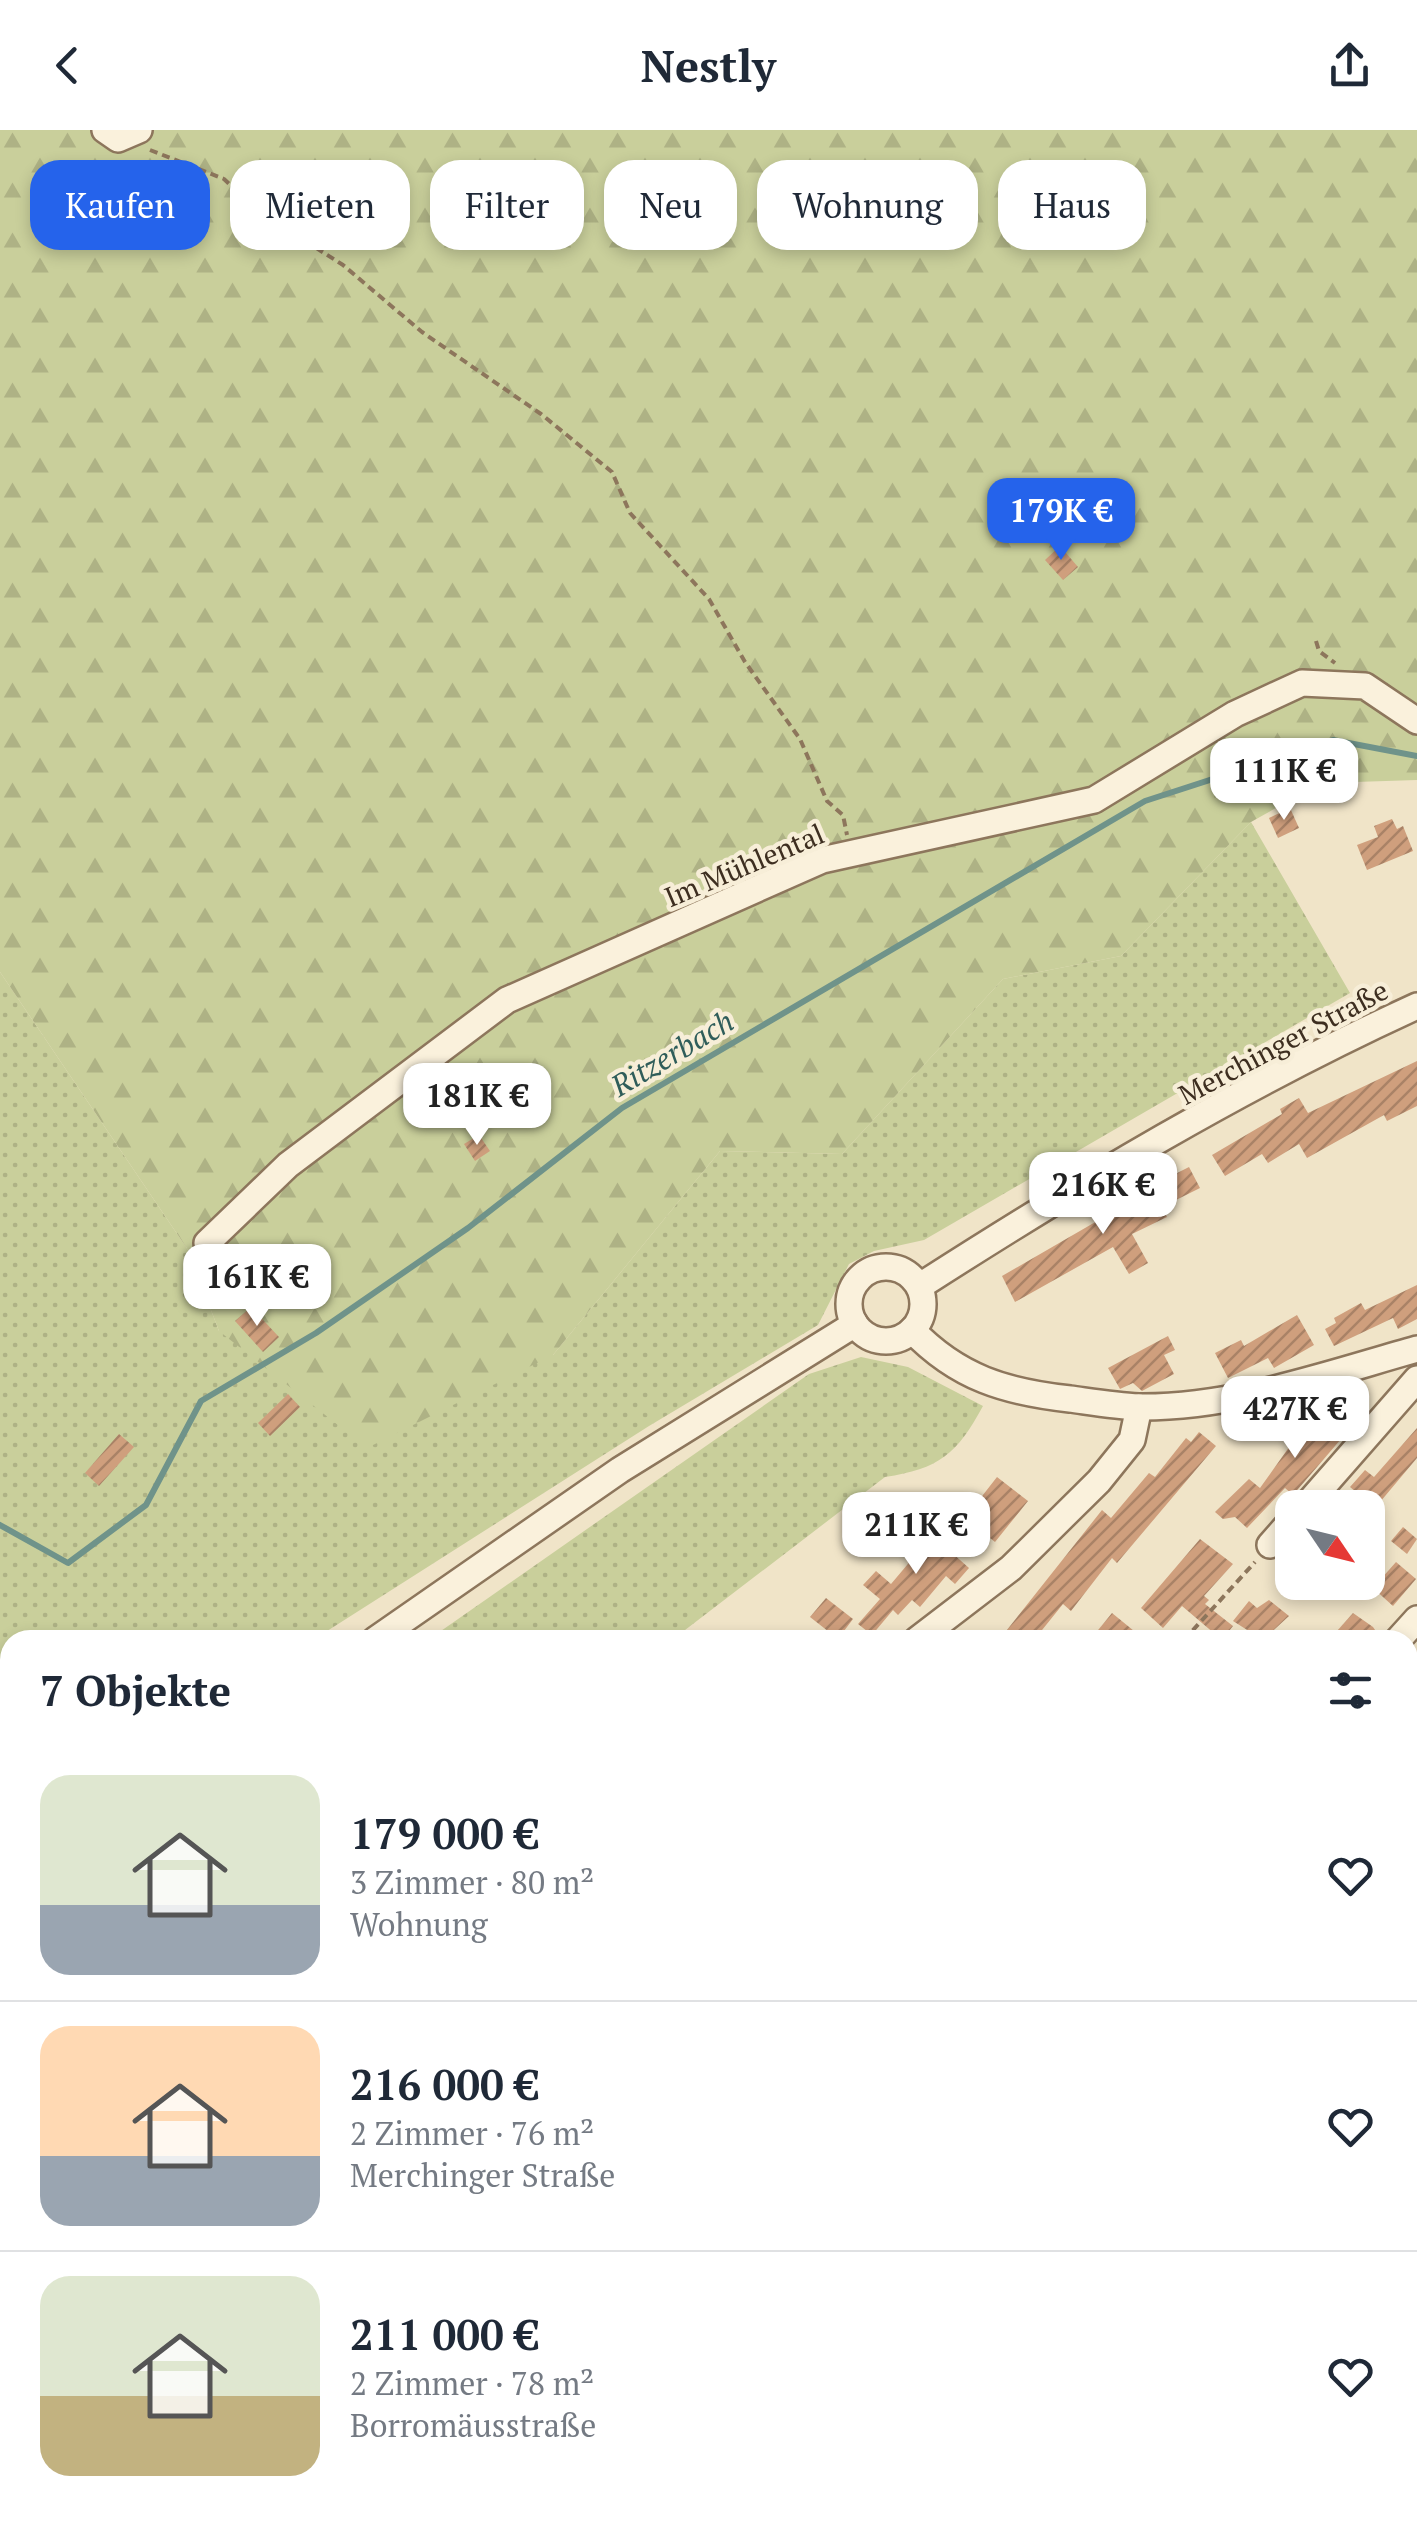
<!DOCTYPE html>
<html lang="de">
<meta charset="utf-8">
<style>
body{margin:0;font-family:"PT Serif",serif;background:#f6f6f7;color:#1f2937;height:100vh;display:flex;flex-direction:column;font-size:38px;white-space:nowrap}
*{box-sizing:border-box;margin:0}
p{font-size:32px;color:#747a83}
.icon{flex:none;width:55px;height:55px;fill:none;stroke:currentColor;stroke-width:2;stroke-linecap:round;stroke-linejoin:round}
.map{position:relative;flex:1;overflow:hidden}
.details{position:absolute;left:0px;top:1500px;width:1418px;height:892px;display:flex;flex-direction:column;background:#fff;border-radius:30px 30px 0 0;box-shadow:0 5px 15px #0003}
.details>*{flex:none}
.guide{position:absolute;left:30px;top:30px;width:1358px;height:90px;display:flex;gap:20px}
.needle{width:65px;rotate:125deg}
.tools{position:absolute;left:1275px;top:1360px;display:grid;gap:20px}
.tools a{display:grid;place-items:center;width:110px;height:110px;border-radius:20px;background:#fff;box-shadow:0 5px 15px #0003;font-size:50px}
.price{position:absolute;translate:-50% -85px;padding:0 22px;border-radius:20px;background:#fff;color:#222;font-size:32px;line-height:65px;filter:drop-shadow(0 2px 5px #0008)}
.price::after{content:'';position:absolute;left:50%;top:60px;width:30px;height:22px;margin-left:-15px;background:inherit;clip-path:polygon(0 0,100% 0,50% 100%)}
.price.selected{background:#2563eb;color:#fff}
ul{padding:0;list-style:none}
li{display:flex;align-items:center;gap:30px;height:250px;padding:0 40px}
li+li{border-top:2px solid #e0e1e3}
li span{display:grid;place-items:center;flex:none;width:280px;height:200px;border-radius:30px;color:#555}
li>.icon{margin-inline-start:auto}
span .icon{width:120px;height:120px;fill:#fffc;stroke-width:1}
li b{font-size:42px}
h2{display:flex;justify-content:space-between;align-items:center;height:120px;padding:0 40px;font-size:42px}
.chip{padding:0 35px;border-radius:30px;background:#fff;box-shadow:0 5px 15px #0003;font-size:35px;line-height:90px}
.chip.selected{background:#2563eb;color:#fff}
header{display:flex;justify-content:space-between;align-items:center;height:130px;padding:0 40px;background:#fff;font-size:45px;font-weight:600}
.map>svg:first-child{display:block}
.grass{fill:url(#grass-dots)}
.forest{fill:url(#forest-firs)}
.park{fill:url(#park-tufts)}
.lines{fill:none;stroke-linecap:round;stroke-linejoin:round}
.stream{stroke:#6f938a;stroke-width:6}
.building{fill:url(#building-hatch)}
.minor-casing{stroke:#8d765c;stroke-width:30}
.path{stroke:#8d765c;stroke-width:4;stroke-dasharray:8 5;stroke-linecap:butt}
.minor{stroke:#faf1dc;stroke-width:25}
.labels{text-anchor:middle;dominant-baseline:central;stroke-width:9;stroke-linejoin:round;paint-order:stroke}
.street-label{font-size:28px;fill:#3d2e20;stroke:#f7eed8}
.water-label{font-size:30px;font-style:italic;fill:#2f5d5a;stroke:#f7eed8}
</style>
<header><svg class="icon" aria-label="back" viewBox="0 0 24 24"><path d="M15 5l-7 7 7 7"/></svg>Nestly<svg class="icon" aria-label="share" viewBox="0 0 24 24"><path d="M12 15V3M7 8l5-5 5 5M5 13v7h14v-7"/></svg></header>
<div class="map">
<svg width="1417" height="2392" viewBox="0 0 1417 2392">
<defs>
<pattern id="grass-dots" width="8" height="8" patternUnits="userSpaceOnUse" patternTransform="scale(2.5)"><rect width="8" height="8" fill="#c9cf9b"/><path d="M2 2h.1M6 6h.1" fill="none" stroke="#aeb285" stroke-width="1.8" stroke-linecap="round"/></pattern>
<pattern id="forest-firs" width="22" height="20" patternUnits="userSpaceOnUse" patternTransform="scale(2.5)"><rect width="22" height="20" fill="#c9cf9b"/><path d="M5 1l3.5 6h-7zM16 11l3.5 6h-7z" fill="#aeb285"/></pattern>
<pattern id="park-tufts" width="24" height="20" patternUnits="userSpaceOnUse" patternTransform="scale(2.5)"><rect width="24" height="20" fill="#c9cf9b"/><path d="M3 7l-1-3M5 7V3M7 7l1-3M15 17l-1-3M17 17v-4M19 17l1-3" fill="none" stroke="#aeb285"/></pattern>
<pattern id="building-hatch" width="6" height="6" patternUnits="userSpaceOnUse" patternTransform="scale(2.5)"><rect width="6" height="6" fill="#cf9f7d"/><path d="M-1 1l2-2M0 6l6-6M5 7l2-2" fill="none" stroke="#a98266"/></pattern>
</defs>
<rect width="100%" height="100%" fill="#f0e4c8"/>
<g class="grass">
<path d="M1251,692L1350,863L924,1110L874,1121L849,1134L818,1195L649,1296L313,1510H10V1701L0,1707V842L188,1120L219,1201L553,1225L720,1021L842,1024L1003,849L1121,826Z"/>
<path d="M861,1227L908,1237L983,1276C957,1324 939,1339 885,1347L672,1510H428L809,1244Z"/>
<path d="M10,1779V1994L0,2005V1785Z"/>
</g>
<g class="forest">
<path d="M0,0H1417V650L1355,652L1292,669L1251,692L1121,826L1003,849L842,1024L720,1021L553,1225L367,1318L219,1201L188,1120L0,842Z"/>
<path d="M1408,1938H1417V2392H786L793,2382H1408Z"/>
</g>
<path class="park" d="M1408,1790H1417V1900L1408,1901Z"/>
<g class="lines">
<path class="stream" d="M0,1395L68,1433L146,1375L201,1271L316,1203L468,1098L622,978L1145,671L1333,610L1417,626"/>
</g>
<g class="building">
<path d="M1060,416L1078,437L1063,450L1045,430Z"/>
<path d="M1290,678L1299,698L1278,708L1269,688Z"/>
<path d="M1392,689L1397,699L1403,696L1413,721L1367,740L1357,715L1378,707L1374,696Z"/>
<path d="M1417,931V976L1387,991L1384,985L1307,1028L1299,1014L1268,1033L1262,1024L1225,1046L1212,1025L1282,984L1280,979L1299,968L1308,983Z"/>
<path d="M479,1005L490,1021L475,1031L464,1014Z"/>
<path d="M1189,1037L1200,1058L1162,1077L1167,1087L1132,1104L1148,1133L1129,1144L1113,1117L1015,1172L1002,1146L1123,1076L1120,1072Z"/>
<path d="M1417,1155V1189L1398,1199L1393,1188L1334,1216L1325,1199L1336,1193L1334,1188L1361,1173L1365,1180Z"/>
<path d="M251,1177L279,1207L263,1222L235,1191Z"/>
<path d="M1297,1185L1314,1215L1274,1238L1268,1228L1228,1248L1215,1223L1241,1210L1244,1216Z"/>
<path d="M1168,1206L1175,1220L1164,1225L1174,1244L1142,1261L1133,1253L1120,1259L1108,1238Z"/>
<path d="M288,1264L300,1277L270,1306L258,1293Z"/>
<path d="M1347,1266L1365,1281L1293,1365L1285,1358L1247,1398L1235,1387L1223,1389L1215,1382L1249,1349L1260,1358L1324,1268L1337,1278Z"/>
<path d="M1417,1298V1328L1375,1378L1350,1357L1365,1340L1374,1347Z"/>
<path d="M1199,1302L1216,1316L1117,1433L1112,1428L1071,1481L1063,1474L1034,1510H999L1102,1380L1111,1388L1149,1343L1155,1347L1186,1308L1191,1312Z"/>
<path d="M119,1304L134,1317L99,1356L85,1343Z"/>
<path d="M997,1347L1028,1371L995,1412L975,1396L990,1378L979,1370Z"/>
<path d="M946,1389L964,1406L951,1422L969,1438L955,1454L946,1446L920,1477L912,1470L898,1485L893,1480L872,1505L858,1494L880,1469L863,1455L876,1441L891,1454Z"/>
<path d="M1403,1397L1417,1409L1407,1424L1391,1411Z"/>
<path d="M1200,1409L1233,1434L1204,1466L1209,1470L1205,1474L1233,1496L1222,1510L1182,1476L1163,1498L1141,1478Z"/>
<path d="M1396,1432L1416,1449L1393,1476L1373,1458Z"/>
<path d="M826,1468L853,1489L838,1509L810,1487Z"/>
<path d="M1269,1470L1289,1486L1263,1510L1233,1491L1249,1471L1257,1478Z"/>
<path d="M1112,1483L1145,1510H1090Z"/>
<path d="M1353,1483L1373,1497L1382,1510H1329Z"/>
</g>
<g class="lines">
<g class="minor-casing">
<g id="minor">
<path d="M105,0L118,9L139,0"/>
<path d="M207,1113L288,1035L507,870L822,730L1094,670L1235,584L1302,553L1365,556L1417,591"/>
<circle cx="886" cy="1174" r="37"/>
<path d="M920,1156C1079,1054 1244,955 1417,876"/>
<path d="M912,1200C958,1248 1006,1262 1070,1269C1092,1272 1116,1276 1139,1277C1233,1278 1328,1244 1417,1219"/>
<path d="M1304,1378L1417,1249"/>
<path d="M1270,1415L1292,1390"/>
<path d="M375,1510L620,1340L855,1194"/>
<path d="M917,1510L1011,1438L1099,1351L1132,1310L1139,1277"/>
<path d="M1398,1510L1417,1489"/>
<path d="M1408,1670L1417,1669"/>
<path d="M0,1738L10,1732"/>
</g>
</g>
<g class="path">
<path d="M150,20L224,49L258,81L343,135L422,202L541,284L612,342L630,383L709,469L745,532L800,609L827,671L843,685L847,705"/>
<path d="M1316,511L1319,521L1335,533"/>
<path d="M1184,1510L1255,1432"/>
<path d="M1408,1756L1417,1753"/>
<path d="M1408,2118L1417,2120"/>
<path d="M1408,2347H1417"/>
<path d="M305,2392L309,2382"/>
<path d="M819,2392L827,2382"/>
<path d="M1218,2392L1234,2382"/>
</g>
<use href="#minor" class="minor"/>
</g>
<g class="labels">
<g class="street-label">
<text transform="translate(744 735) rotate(-23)">Im Mühlental</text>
<text transform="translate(1283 912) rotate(-28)">Merchinger Straße</text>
</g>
<g class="water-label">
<text transform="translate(672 923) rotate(-31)">Ritzerbach</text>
</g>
</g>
</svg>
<div class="tools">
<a><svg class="needle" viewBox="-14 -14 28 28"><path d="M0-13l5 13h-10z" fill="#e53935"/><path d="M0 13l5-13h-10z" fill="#747a83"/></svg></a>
</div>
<b class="price selected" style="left:1061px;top:433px">179K €</b>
<b class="price" style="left:1284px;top:693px">111K €</b>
<b class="price" style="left:477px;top:1018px">181K €</b>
<b class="price" style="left:1103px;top:1107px">216K €</b>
<b class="price" style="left:257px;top:1199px">161K €</b>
<b class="price" style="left:1295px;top:1331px">427K €</b>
<b class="price" style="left:916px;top:1447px">211K €</b>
<div class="guide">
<a class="chip selected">Kaufen</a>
<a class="chip">Mieten</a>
<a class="chip">Filter</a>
<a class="chip">Neu</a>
<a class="chip">Wohnung</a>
<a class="chip">Haus</a>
</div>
<section class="details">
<h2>7 Objekte<svg class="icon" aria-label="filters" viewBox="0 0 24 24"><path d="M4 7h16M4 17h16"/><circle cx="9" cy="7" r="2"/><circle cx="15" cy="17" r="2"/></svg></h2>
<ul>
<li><span style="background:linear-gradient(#dfe7d0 65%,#9aa5b1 0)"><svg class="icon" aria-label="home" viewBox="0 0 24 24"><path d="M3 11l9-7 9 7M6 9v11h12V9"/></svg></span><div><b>179 000 €</b><p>3 Zimmer · 80 m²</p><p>Wohnung</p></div><svg class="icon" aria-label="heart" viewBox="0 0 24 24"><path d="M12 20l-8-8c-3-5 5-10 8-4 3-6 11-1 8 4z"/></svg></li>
<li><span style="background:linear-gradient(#ffd9b3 65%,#9aa5b1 0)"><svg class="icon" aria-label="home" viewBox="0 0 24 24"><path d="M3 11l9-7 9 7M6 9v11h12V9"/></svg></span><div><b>216 000 €</b><p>2 Zimmer · 76 m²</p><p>Merchinger Straße</p></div><svg class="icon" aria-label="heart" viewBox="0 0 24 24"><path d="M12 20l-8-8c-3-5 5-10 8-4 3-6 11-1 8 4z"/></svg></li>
<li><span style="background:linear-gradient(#dfe7d0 60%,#c2b280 0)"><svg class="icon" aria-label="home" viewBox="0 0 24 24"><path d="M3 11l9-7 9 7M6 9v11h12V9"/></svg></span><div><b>211 000 €</b><p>2 Zimmer · 78 m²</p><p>Borromäusstraße</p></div><svg class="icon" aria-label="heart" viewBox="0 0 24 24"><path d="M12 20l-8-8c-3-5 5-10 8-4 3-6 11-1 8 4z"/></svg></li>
</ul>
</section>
</div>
